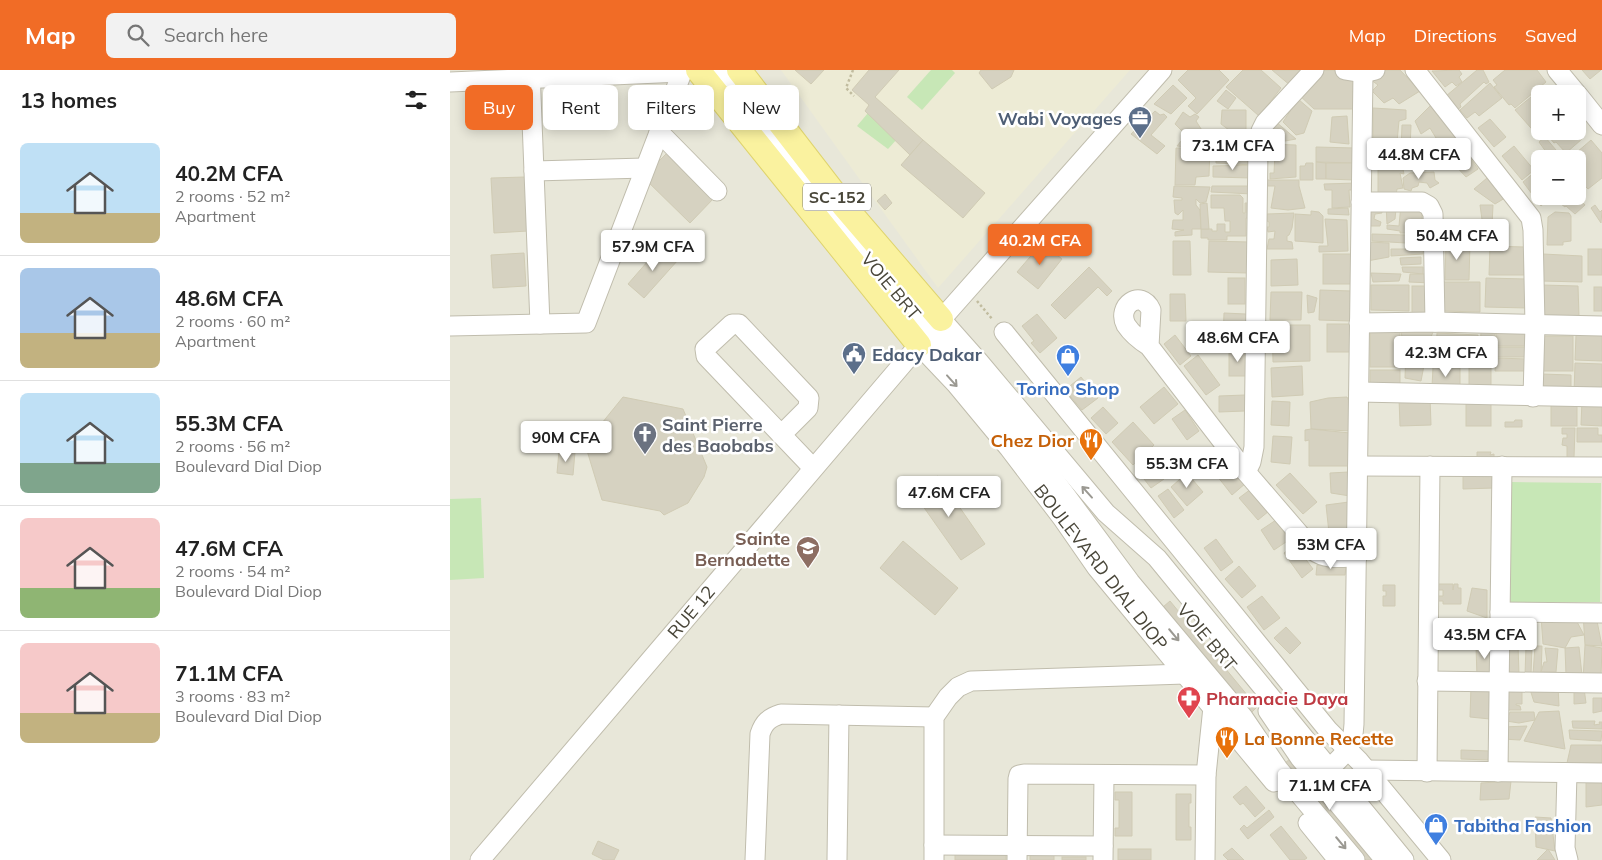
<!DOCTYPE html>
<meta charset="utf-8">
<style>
body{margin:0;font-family:Mulish,sans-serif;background:#f2f2f2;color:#222;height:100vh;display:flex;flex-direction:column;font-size:19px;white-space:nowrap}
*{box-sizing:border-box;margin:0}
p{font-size:16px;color:#767676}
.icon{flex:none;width:28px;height:28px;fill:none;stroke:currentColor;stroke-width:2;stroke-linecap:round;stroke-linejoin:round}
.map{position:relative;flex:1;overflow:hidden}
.side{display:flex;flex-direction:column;background:#fff;width:450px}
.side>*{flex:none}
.hud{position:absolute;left:15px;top:15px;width:475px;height:45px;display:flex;gap:10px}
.fabs{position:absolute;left:1081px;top:15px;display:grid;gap:10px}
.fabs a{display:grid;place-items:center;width:55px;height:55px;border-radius:8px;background:#fff;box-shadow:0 2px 12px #0003;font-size:25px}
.price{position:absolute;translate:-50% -42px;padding:0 11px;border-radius:5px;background:#fff;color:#222;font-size:16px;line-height:32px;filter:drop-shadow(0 1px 2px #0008)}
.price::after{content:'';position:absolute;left:50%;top:30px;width:15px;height:11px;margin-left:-8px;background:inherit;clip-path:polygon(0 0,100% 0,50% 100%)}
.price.current{background:#f16c26;color:#fff}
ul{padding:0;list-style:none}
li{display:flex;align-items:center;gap:15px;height:125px;padding:0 20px}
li+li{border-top:1px solid #e0e0e0}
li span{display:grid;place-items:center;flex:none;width:140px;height:100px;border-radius:8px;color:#555}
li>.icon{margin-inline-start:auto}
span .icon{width:60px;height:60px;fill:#fffc;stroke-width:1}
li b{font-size:21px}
h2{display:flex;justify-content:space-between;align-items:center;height:60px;padding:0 20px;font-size:21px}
.pill{padding:0 18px;border-radius:8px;background:#fff;box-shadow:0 2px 12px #0003;font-size:18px;line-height:45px}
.pill.current{background:#f16c26;color:#fff}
header{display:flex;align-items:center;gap:30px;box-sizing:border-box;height:70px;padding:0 25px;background:#f16c26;color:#fff}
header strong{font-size:24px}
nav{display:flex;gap:28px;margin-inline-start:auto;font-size:18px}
.search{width:350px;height:45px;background:#f2f2f2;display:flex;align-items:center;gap:12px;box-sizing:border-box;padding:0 18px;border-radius:8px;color:#767676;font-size:19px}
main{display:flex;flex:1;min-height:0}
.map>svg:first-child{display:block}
.residential{fill:#e8e7d9;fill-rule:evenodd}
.education{fill:#edebd5}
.green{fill:#c7e7b6}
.building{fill:#d6d2c1;stroke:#d0cbb4}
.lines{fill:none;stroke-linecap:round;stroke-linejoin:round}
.minor-casing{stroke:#c0bdad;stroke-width:21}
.major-casing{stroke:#dfd46e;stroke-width:26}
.path{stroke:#c1bc9f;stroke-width:2.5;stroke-dasharray:2.5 2.5;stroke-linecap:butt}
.minor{stroke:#fff;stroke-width:19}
.major{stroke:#faf29f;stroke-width:24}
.oneway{stroke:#9b9992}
.labels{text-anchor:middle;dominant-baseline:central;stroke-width:5;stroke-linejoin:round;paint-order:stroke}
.shield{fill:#fff;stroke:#807e74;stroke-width:1}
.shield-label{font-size:16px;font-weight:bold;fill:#494639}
.service-label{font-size:18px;font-weight:bold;fill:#4e5e75;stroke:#fff;text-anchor:end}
.street-label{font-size:18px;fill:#494639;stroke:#fff}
.shop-label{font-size:18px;font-weight:bold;fill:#366cbe;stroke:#fff}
.worship-label{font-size:18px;font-weight:bold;fill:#5b616d;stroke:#fff;text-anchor:start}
.food-label{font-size:18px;font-weight:bold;fill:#c56008;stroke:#fff;text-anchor:end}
.education-label{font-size:18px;font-weight:bold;fill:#785e54;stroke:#fff;text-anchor:end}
.health-label{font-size:18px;font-weight:bold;fill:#be3a42;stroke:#fff;text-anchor:start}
</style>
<header>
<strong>Map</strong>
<div class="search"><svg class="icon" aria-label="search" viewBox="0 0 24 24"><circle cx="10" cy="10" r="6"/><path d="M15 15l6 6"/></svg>Search here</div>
<nav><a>Map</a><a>Directions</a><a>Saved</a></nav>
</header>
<main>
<section class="side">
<h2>13 homes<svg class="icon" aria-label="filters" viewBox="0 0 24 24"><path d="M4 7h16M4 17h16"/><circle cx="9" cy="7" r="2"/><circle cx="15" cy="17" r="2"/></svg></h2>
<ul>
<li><span style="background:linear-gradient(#bfe0f5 70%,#c2b280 0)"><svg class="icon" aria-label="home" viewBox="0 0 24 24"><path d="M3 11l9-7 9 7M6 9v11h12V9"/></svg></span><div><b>40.2M CFA</b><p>2 rooms · 52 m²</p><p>Apartment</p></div></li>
<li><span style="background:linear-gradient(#a9c7e8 65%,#c2b280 0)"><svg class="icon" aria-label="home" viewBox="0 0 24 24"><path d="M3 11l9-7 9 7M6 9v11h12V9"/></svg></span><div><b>48.6M CFA</b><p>2 rooms · 60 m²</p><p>Apartment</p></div></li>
<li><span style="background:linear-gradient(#bfe0f5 70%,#7fa58c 0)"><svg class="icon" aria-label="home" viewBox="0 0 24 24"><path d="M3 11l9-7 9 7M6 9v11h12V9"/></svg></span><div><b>55.3M CFA</b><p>2 rooms · 56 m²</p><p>Boulevard Dial Diop</p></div></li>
<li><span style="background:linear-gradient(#f6c9c9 70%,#8fb573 0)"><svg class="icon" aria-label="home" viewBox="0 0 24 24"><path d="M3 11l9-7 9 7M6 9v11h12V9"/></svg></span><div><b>47.6M CFA</b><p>2 rooms · 54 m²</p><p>Boulevard Dial Diop</p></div></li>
<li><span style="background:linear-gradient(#f6c9c9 70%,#c2b280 0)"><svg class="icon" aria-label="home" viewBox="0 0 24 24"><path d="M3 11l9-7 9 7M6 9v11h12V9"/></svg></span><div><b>71.1M CFA</b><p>3 rooms · 83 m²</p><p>Boulevard Dial Diop</p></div></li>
</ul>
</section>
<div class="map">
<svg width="1152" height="790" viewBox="0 0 1152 790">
<rect width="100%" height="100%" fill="#f5f4eb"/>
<path class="residential" d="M0,0H1152V790H0ZM1090,24H1128V61H1090ZM1090,89H1128V126H1090Z"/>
<path class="education" d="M331,0H680L488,218Z"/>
<g class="green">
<path d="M481,0H502L505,3L472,40L457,27Z"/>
<path d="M418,43L447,69L438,79L407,56Z"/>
<path d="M1061,412L1151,413L1150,532H1060Z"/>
<path d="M31,428L34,508L0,510V429Z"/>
</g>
<g class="building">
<path d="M345,0H374L361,14Z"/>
<path d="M419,0H449L425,27L473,70L460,85L415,41L419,35L402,20Z"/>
<path d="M531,0H564L561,7L542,19L529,3Z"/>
<path d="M738,0H769L779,10L747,44L738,36L746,28L728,10Z"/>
<path d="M793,0H811L831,18L809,46L776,17Z"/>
<path d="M822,0H856L841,16Z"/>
<path d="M869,0H883L906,9L903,39H864L847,23Z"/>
<path d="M935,0H950L970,21L949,34L943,28L934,33L922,21L928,15L921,10Z"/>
<path d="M1009,0L1012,4L1009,7L1012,12L1006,16L1002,12L995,17L982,1Z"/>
<path d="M1027,0H1033L1039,12L1036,14L1034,12L1010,34L1011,37L1007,40L996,26Z"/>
<path d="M1055,0H1087L1096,12L1065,38L1061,34L1059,35L1044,17L1047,15L1043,10Z"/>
<path d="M1132,0H1151L1140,9Z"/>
<path d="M1040,13L1052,28L1029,46L1025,42L1017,48L1010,40Z"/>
<path d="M723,15L737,28L721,44L704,34Z"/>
<path d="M776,20L786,28L778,39L767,31Z"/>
<path d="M1086,23L1090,27V61H1095L1088,66L1065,40Z"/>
<path d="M848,29L862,41L854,63L846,65L833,52Z"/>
<path d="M983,33L1013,69L992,78L980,58L971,64L965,51Z"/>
<path d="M923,38L956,40V49L949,51L947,72H923Z"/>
<path d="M772,40H796V66L779,65V60L771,54Z"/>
<path d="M705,41L710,45L714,44L717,47L701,65L715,76L707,84L681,64Z"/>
<path d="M733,42L740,47L745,44L749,47L746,51L755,65L751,75L743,70L736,77L727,76L736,65L725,54Z"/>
<path d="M897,46L899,74L880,72L882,47Z"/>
<path d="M1040,49L1056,67L1044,77L1028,58Z"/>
<path d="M825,51L846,69L835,71L819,69L818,60Z"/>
<path d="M952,55H961L960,79L951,80Z"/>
<path d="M1104,61H1126L1132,69L1116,83L1106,72L1104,73L1098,66Z"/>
<path d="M1095,67L1106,80L1099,86L1089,72Z"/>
<path d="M800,68L805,69L803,95L766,93V74H786L790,78V75H797Z"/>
<path d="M473,70L535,123L513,148L451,95Z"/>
<path d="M1141,70L1152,83V108L1138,119L1134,115L1131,118L1128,113V89H1119Z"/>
<path d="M820,74L846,75V107L820,109V103H824L825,83L819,82Z"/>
<path d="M1064,76L1084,100L1072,110L1052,86Z"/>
<path d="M866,77L905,78V93L866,92Z"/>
<path d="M726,78H760L759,106L746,107L745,115H725Z"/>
<path d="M928,80L944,83L943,94L928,92Z"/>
<path d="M1016,82L1028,99L1016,107L1002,92Z"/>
<path d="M217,83L264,128L240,153L193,107Z"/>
<path d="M951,90L954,104L950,103L953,118L947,119L946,125L928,124V95H941Z"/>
<path d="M866,92L876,93V109H866Z"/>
<path d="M856,93H863V110H850V96H855Z"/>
<path d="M876,93H905V110L876,109Z"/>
<path d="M803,95L802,108L763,107V96Z"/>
<path d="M1086,101L1090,106V126H1102L1091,136L1073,112Z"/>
<path d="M984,102L985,110L989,113L980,118L977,113L969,112L968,116L962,118L961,121L954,119L953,108L960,103Z"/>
<path d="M75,107L78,161L44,163L41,108Z"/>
<path d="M1037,108L1055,128L1045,134L1024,119Z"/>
<path d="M817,110H849V116L855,138L838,140L821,138L825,116H818Z"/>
<path d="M907,113V120H899L900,137L882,138V120H875L874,114Z"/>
<path d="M724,116L760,117L756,132L750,133L746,129V135L750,140L751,159H742V165L725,166V162L734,160L722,159L723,150H733V140L728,145L725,143L724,130H732V128L723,127Z"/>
<path d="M762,116H804L803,124L761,122Z"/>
<path d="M435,124L442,133L435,140L427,131Z"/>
<path d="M761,125H790L793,128V143H795V133H797V143H800L803,148H796V166H777V170H758V168H751V159H762V161H767V154H775V162H780V151H775L774,138H761Z"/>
<path d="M1121,126H1127L1135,135L1125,144L1116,136L1115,137L1111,134Z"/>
<path d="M757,133L759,159H751L750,134Z"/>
<path d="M919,134H931L932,143L925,144L924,149L931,152L930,156H920Z"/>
<path d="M936,134L946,139L945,149L937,154Z"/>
<path d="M951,134L972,140V159L959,158L960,163H950V161L937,159V155L949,156Z"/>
<path d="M1030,135H1043L1042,156L1033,157Z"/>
<path d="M1145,135L1150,142L1152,140L1151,153L1141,138Z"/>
<path d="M898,138L899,145L878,144V139Z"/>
<path d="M861,141L869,142L873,146V173L845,171V144L861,145Z"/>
<path d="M1105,142L1119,143L1121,146V171L1113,172V175H1097L1098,147Z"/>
<path d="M844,143L842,158L839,165L837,166V171L842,172L843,179H817L819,169H824L825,161L818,162L817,157H819V152L817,151V144Z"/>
<path d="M875,149L897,150L898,181L869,182V176H878Z"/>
<path d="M922,164L956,165V173L922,171Z"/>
<path d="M723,171H740L741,205H723Z"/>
<path d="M759,171L799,172L798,203L758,202Z"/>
<path d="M918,172L939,173V187L917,191Z"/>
<path d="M996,172L1020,173L1019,210H995Z"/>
<path d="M592,173L612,189L588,219L567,202Z"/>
<path d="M211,176L228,190L194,228L178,214Z"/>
<path d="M1040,176L1075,177L1074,205H1039Z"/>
<path d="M941,179H973V184L941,186Z"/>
<rect x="1138" y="179" width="14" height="26"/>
<path d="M74,183L76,216L43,218L41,185Z"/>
<rect x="873" y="184" width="28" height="30"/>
<path d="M1093,184L1132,186V212L1091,211Z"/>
<path d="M971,187V194L951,195L950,188Z"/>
<path d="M847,189L848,215L821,216V190Z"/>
<path d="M639,197L662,221L657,226L648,217L615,249L601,235Z"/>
<path d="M952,197H973V204L953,202Z"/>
<path d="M921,203L951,204L949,211L923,212Z"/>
<path d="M960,204H982V213L959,212Z"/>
<rect x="778" y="208" width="17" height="26"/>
<path d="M1036,208L1077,209V238L1035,237Z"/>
<path d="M993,212H1030V242L992,241Z"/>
<path d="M921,215H959V241L921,240Z"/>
<path d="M1092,215L1128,216L1129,246H1091Z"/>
<rect x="962" y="216" width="20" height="27"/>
<rect x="1144" y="217" width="8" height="24"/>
<path d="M870,220L902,221L900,251L869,250Z"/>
<path d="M821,222H852L851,250H820Z"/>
<path d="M720,224H735L736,251H720Z"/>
<path d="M857,225L867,228L864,242L858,243Z"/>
<path d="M774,243L796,244V269H773Z"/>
<path d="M587,244L607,268L590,283L581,273L584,271L572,256Z"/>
<rect x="877" y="254" width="26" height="28"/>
<path d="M822,255H860V291L823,292Z"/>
<path d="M950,256L985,257L981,267H952Z"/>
<path d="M1031,260H1045L1044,289L1030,288Z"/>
<path d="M1078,260V276H1046V261Z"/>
<rect x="920" y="262" width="30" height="35"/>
<path d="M987,263L1028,265L1027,283L986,281Z"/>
<path d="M725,265L741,286L730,295L714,274Z"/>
<path d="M1126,265H1152V291L1125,290Z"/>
<rect x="1092" y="266" width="31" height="35"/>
<path d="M1046,277H1077L1078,287H1046Z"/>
<path d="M956,278L976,285L971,311L955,308Z"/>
<rect x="779" y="279" width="18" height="27"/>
<path d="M748,285L770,315L756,325L734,296Z"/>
<path d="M983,285H1013L1010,294L982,293Z"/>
<path d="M1046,288L1078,289V301H1045Z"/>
<path d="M1019,292H1041V323L1019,322Z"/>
<path d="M1125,293L1152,294V324L1124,323Z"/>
<path d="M852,296L853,325L822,327L821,298Z"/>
<path d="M983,297L1010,298V318L982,317Z"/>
<rect x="920" y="300" width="30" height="19"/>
<path d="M1091,304L1121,305V324H1091Z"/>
<path d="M631,307L648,328L632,340L615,320Z"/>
<path d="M714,317L728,334L704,354L690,337Z"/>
<path d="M795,325V341L769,342V326Z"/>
<path d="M173,327L233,339L257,397L254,407L238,433L214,445L210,441L152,430L135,374Z"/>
<path d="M897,327L900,333V361L861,359L860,332L878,328Z"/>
<path d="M980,327L981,355L950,356L949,328Z"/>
<rect x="1016" y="327" width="25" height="29"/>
<rect x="1101" y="329" width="26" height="27"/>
<path d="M1132,330L1152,331V356L1131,355Z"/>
<path d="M822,331L840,332L839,356L821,355Z"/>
<path d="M653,337L668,353L656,364L641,348Z"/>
<path d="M735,340L749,361L737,370L722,349Z"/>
<path d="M1065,350H1072V357H1055V352H1064Z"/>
<path d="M683,352L704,375L683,395L662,372Z"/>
<path d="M1112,358H1125L1124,388H1117V376L1112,375L1113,368H1117V364H1112Z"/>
<path d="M1127,358H1148V365H1152V372H1127Z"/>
<path d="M861,359L900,363V396H859V370L855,371V360Z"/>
<path d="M823,366L842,367L840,394L821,392Z"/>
<path d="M109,381L125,382L123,405L107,403Z"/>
<path d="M1027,382H1041L1040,385L1044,384V387L1027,388Z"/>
<path d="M700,390L714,409L701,418L687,400Z"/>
<path d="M777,390L796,413L782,425L764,402Z"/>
<path d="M899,402L900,426L881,423L880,403Z"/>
<path d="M737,403L753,422L737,436L721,417Z"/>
<path d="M840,403L867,432L853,444L826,415Z"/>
<path d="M1044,405V418L1013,419V406Z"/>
<path d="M488,406L535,474L511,490L463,422Z"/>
<path d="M718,419L734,440L724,448L708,426Z"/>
<path d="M801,419L819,441L808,450L789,428Z"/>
<path d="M899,432L901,474L880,472L876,435Z"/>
<path d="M826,450L839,470L824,480L811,460Z"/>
<path d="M766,469L783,492L771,501L754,478Z"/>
<path d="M453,471L508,518L485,545L430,498Z"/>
<path d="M845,475L863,499L852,508L834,483Z"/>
<path d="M867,495L896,496L895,505H866Z"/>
<path d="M789,496L806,516L792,528L775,509Z"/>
<path d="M987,514H1003V520L1004,514H1008V518H1011V534H993V531H983V526H993V520H987Z"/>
<path d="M933,515H945V536H933V526H936V521H933Z"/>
<path d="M1022,518L1037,520V548L1017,541Z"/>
<path d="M812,526L830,548L814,560L797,537Z"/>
<path d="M720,531L807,637L801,643L713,537Z"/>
<path d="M1133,543L1146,546L1152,576L1135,575Z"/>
<path d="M1091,546L1125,548L1134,565L1121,567L1115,578L1093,574Z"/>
<path d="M1087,550L1083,571L1057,568L1056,551Z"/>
<path d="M836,557L851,573L840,584L824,568Z"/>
<path d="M1044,572V606L1027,607L1026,576Z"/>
<path d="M1057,573L1068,574L1069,605H1055Z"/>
<path d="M1073,573L1082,575L1081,605H1075L1076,575Z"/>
<path d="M1135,575L1152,578L1151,606L1133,610Z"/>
<path d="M1085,576H1092L1091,607L1083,605Z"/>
<path d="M1129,577L1132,605H1116L1115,578Z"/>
<path d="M1095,578L1108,579L1106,602H1091L1094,592H1097Z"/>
<path d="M1043,615L1040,649L1020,647L1021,616Z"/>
<path d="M1079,616H1108L1109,636L1084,632Z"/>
<path d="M1072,617V634H1066V635L1070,636L1071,640H1055L1056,618Z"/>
<path d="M1124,618H1134L1136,633L1124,634Z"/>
<path d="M1143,628H1152V641L1143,643Z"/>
<path d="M1109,641L1115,679L1074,671L1089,642Z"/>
<path d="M1060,642H1084L1085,650L1069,653L1056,651Z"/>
<path d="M1122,651H1145L1144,655L1150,654L1149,652H1152V659L1123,658Z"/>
<path d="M1077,656L1070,670L1052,669L1053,657Z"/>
<path d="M1119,660L1152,661L1151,671L1120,669Z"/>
<path d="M1121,675H1152V693H1117Z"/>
<path d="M1011,680L1040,681L1038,690L1011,689Z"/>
<path d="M841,688L928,790H915L834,694Z"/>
<path d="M1136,708L1152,709V735L1136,737Z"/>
<path d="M1061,711L1059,729L1030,730L1031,713Z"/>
<path d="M796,716L815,738L805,747L793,733L790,735L783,727Z"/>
<path d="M665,722H682V766H665V758H669V730H665Z"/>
<path d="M726,724H741V733H739V757H741V770H726Z"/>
<path d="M819,740L824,747L798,769L790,759L794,755L797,758Z"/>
<path d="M1085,747L1101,748L1105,781L1086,777Z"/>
<path d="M831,756L857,788L854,790H840L820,765Z"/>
<path d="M148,771L169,780L164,790H154L142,784Z"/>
<path d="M782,778L794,790H778L773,785Z"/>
<rect x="668" y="779" width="33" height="11"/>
<path d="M1098,779L1105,790H1087Z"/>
<rect x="505" y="784" width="51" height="6"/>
<rect x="580" y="785" width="24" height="5"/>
<rect x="612" y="787" width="24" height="3"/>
</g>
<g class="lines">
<g class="minor-casing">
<g id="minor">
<path d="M80,0L90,254"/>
<path d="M267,0L445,222L574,369L680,512L793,647L829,700L905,790"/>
<path d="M895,0L913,3L925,0"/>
<path d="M965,0L1081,148L1083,160L1085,255L1083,327"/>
<path d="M1107,0L1127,24"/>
<path d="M0,12L232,2"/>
<path d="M1128,25L1152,55"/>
<path d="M209,62L267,121"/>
<path d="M84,101L195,98"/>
<path d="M911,132H972L979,136L983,144L985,252"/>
<path d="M491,249L530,293L656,443L707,488L954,790"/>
<path d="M909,253L985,252L1152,256"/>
<path d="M0,256L136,253L233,0"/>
<path d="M554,262L878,660L909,691L991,790"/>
<path d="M469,275L506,314L559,378L613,449L647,498L824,712"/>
<path d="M699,276L701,240C691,218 666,236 676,255C682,264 691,271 699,276L796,402L864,481C876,490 892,487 907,487"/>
<path d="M909,322L1152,327"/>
<path d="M331,365L358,338L359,328L289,254H282L255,279L256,286L363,398"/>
<path d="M908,396L1152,397"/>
<path d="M796,402L801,392L804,377L808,78L811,61L815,53L864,0"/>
<path d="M1050,542L1152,543"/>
<path d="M977,611L1152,613"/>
<path d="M818,641L850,688L935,790"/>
<path d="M879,699C895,684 903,677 904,654L913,3"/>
<path d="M977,702L980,396"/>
<path d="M1048,702L1052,396"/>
<path d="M1117,703L1115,778L1118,790"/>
<path d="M895,720L916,700L1152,703"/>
<path d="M858,753L888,790"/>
<path d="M484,775L653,776"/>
<path d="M30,790L480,262L712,0"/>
<path d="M305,790L310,664C314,652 319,648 331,644L484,647"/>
<path d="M387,790L389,645"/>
<path d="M484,790V647L498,627L508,617L521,611L735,604"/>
<path d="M567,790L568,709L569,705L574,704L756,705"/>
<path d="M653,790L654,705"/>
<path d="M755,790L756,705L763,637"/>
</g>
</g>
<g class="major-casing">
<g id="major">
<path d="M248,0L469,275"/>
<path d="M289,0L394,136L491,249"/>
</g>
</g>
<g class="path">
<path d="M403,0L396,18L404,26"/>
<path d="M527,231L543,250"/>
</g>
<use href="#minor" class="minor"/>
<use href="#major" class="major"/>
</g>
<defs><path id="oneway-shaft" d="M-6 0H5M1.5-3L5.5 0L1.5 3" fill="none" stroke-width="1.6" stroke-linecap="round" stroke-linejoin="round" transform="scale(1.25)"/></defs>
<g class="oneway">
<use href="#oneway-shaft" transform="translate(502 311) rotate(48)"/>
<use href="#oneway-shaft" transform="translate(637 422) rotate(-132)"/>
<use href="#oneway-shaft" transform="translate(724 565) rotate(50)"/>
<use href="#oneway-shaft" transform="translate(891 773) rotate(50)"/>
</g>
<defs>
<g id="office-pin" transform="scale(1.25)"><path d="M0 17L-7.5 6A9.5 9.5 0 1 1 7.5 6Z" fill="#5c6f8a" stroke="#fff"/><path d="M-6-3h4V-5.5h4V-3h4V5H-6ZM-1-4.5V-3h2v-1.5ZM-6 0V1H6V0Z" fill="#fff"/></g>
<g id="civic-pin" transform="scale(1.25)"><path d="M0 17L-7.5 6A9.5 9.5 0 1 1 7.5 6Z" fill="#5c6f8a" stroke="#fff"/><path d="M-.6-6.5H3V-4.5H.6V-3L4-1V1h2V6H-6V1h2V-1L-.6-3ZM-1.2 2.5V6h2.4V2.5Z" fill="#fff"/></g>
<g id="shop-pin" transform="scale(1.25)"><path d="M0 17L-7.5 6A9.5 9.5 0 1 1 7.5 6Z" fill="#3f7fe0" stroke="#fff"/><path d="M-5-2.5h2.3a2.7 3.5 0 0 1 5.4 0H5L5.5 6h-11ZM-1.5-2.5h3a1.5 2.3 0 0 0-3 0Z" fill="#fff"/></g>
<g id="church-pin" transform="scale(1.25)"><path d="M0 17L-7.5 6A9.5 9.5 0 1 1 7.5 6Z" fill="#6b7280" stroke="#fff"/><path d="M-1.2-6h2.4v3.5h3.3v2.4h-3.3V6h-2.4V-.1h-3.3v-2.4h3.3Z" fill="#fff"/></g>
<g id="restaurant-pin" transform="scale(1.25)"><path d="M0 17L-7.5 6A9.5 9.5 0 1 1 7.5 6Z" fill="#e8710a" stroke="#fff"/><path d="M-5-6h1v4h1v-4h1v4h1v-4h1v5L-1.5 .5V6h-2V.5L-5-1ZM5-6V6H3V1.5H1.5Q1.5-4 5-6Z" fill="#fff"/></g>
<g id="school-pin" transform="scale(1.25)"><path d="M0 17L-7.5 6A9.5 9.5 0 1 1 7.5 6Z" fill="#8d6e63" stroke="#fff"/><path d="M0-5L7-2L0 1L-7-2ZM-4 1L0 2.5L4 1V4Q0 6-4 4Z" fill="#fff"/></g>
<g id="pharmacy-pin" transform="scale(1.25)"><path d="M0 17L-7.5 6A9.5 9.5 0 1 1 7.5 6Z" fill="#e0444e" stroke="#fff"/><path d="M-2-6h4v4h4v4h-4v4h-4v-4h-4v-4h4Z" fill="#fff"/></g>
</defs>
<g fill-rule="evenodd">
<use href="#office-pin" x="690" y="48"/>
<use href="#civic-pin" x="404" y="284"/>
<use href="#shop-pin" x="618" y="286"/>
<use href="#church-pin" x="195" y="364"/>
<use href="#restaurant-pin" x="641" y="370"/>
<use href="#school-pin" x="358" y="478"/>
<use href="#pharmacy-pin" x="739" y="628"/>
<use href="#restaurant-pin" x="777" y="668"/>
<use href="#shop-pin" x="986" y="755"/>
</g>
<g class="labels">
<rect class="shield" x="353" y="113.5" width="68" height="27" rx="4"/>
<g class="shield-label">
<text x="387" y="127">SC-152</text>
</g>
<g class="service-label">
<text x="672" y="48">Wabi Voyages</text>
<text x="422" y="284" text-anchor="start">Edacy Dakar</text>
</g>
<g class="street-label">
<text transform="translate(441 216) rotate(50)">VOIE BRT</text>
<text transform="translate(651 497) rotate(52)">BOULEVARD DIAL DIOP</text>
<text transform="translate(241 542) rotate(-50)">RUE 12</text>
<text transform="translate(757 567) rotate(50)">VOIE BRT</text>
</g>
<g class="shop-label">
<text x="618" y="318">Torino Shop</text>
<text x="1004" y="755" text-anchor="start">Tabitha Fashion</text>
</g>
<g class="worship-label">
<text x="212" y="354">Saint Pierre<tspan x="212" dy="21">des Baobabs</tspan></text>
</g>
<g class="food-label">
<text x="624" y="370">Chez Dior</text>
<text x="794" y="668" text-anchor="start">La Bonne Recette</text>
</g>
<g class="education-label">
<text x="340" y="468">Sainte<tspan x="340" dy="21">Bernadette</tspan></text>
</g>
<g class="health-label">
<text x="756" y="628">Pharmacie Daya</text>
</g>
</g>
</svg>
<div class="fabs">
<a>+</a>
<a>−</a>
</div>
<b class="price" style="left:783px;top:101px">73.1M CFA</b>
<b class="price" style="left:969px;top:110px">44.8M CFA</b>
<b class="price" style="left:1007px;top:191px">50.4M CFA</b>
<b class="price current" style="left:590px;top:196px">40.2M CFA</b>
<b class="price" style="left:203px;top:202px">57.9M CFA</b>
<b class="price" style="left:788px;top:293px">48.6M CFA</b>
<b class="price" style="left:996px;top:308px">42.3M CFA</b>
<b class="price" style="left:116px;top:393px">90M CFA</b>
<b class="price" style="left:737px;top:419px">55.3M CFA</b>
<b class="price" style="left:499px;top:448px">47.6M CFA</b>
<b class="price" style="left:881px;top:500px">53M CFA</b>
<b class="price" style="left:1035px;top:590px">43.5M CFA</b>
<b class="price" style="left:880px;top:741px">71.1M CFA</b>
<div class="hud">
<a class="pill current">Buy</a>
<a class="pill">Rent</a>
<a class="pill">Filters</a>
<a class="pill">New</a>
</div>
</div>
</main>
